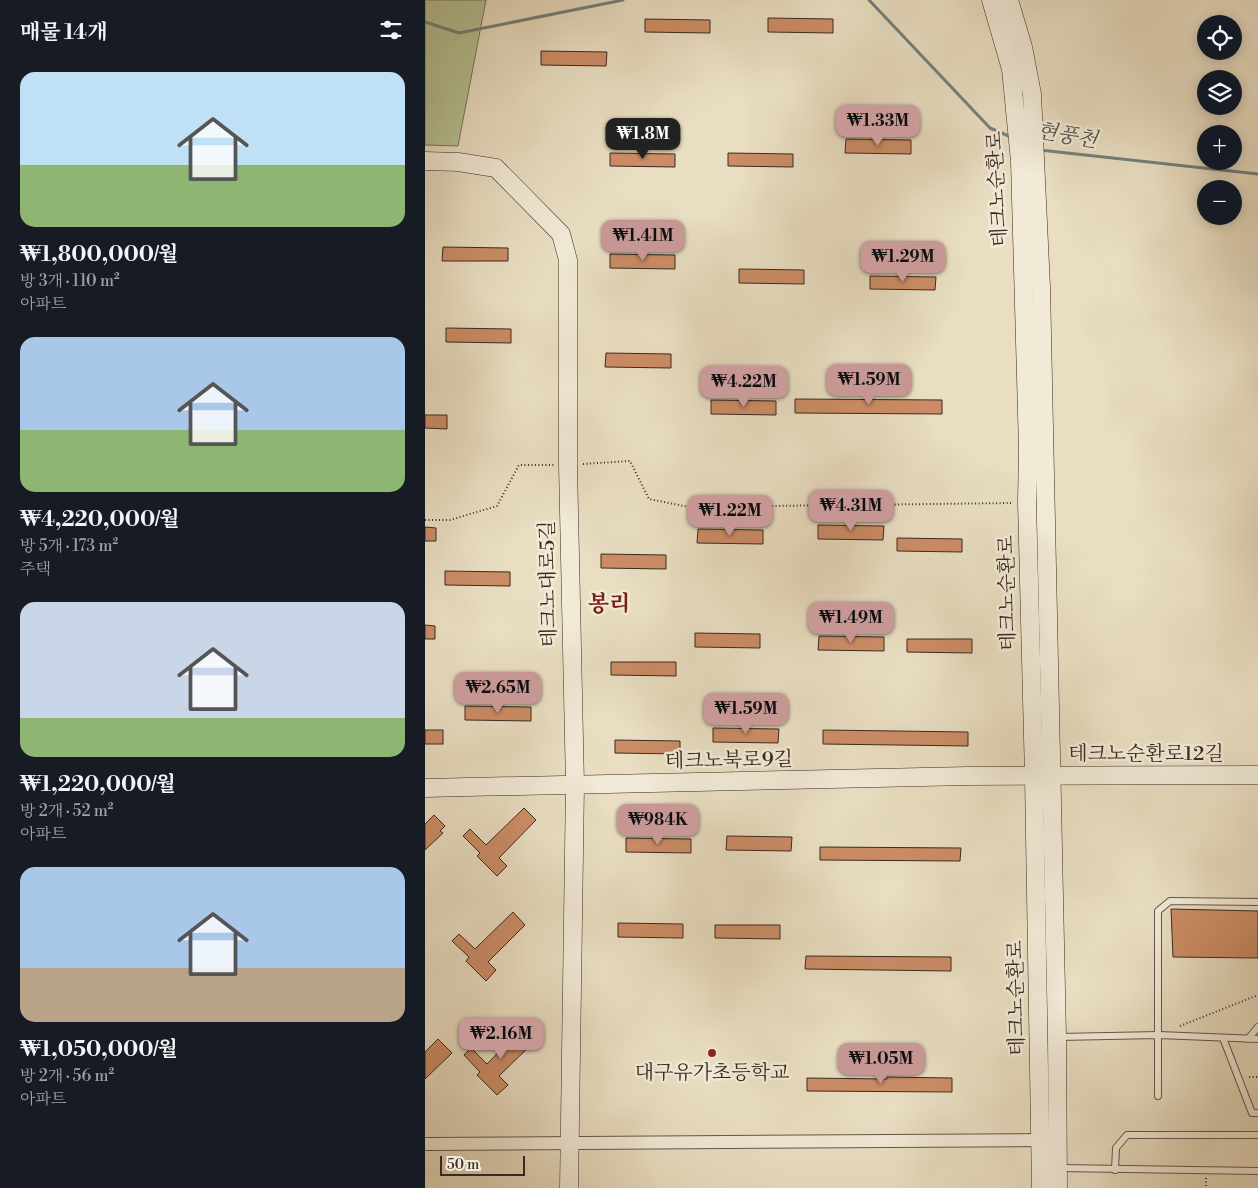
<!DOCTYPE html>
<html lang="ko">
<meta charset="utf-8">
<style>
body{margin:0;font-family:"Libre Bodoni","Noto Serif KR",serif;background:#242831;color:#f1f3f6;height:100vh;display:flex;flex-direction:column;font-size:19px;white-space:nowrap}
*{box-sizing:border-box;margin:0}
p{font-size:16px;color:#9ea1a6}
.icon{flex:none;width:28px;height:28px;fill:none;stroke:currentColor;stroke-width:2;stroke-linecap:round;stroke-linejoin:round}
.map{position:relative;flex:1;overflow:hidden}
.side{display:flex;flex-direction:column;background:#171b24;width:425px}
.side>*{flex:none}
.buttons{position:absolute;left:772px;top:15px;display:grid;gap:10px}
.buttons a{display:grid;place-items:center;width:45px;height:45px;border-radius:50%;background:#171b24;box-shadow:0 2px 12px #0003;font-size:25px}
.scale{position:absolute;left:15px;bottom:12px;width:85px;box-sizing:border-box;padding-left:5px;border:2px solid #3a2921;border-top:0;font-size:14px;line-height:18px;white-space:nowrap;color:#3a2921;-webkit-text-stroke:4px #f1ead7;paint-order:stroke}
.price{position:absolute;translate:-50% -42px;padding:0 11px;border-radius:10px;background:#c59692;color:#111;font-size:16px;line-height:32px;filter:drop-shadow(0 1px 2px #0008)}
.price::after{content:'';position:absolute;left:50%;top:30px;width:15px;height:11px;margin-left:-8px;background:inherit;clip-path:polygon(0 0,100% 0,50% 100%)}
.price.active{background:#222;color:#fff}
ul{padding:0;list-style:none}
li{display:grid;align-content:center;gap:10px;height:265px;padding:0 20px}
li span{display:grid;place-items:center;height:155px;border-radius:15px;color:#555}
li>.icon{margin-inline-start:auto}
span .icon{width:90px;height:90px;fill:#fffc;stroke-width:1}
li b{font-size:21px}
h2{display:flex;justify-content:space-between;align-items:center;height:60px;padding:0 20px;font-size:21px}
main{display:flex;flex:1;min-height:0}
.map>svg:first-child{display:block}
.green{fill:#b5c194;stroke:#78755a}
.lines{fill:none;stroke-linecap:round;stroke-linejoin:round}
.stream{stroke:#73817c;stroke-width:3}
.building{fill:#cc8d66;stroke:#3a2921}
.lane-casing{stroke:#665649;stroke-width:8}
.street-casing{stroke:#665649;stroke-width:14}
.secondary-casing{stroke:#3a2921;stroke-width:19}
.path{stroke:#3a2921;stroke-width:2;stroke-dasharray:1 2.5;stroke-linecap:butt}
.lane{stroke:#f1ead7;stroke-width:6}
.street{stroke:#f1ead7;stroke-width:12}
.secondary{stroke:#f1ead7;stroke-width:18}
.poi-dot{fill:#8f2418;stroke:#f1ead7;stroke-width:2}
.labels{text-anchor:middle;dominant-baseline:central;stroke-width:5;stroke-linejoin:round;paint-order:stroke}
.street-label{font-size:20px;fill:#3a2921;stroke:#f1ead7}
.poi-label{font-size:20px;fill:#3a2921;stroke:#f1ead7}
.water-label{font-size:21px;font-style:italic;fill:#524e47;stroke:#f1ead7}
.quarter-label{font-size:22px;font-weight:bold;fill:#7a1f14;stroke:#f1ead7}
</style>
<main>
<section class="side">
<h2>매물 14개<svg class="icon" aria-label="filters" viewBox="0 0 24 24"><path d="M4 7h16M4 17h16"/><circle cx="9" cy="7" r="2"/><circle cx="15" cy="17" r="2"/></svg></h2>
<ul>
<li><span style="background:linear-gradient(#bfe0f5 60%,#8fb573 0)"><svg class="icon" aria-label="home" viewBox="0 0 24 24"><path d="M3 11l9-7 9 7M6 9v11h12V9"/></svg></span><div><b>₩1,800,000/월</b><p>방 3개 · 110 m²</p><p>아파트</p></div></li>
<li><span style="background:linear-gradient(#a9c7e8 60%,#8fb573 0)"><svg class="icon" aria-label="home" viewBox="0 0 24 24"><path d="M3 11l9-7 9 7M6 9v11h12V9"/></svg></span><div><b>₩4,220,000/월</b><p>방 5개 · 173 m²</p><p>주택</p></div></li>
<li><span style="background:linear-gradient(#c9d6e8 75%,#8fb573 0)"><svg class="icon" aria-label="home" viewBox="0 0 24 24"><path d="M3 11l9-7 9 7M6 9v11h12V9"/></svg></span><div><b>₩1,220,000/월</b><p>방 2개 · 52 m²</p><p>아파트</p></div></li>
<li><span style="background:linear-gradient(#a9c7e8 65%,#b9a48a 0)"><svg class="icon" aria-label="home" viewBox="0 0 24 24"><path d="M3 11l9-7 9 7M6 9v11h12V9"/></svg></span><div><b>₩1,050,000/월</b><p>방 2개 · 56 m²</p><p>아파트</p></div></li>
</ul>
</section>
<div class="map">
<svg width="833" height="1188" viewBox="0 0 833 1188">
<rect width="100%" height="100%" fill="#e9dec2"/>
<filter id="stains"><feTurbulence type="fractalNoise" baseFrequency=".004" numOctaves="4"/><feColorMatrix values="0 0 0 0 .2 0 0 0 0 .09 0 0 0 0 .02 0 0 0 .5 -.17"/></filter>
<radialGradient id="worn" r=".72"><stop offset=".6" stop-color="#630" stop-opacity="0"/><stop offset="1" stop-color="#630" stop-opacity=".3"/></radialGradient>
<path class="green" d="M0,0H61L33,146L0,145Z"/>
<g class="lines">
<g class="stream">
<path d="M444,0L565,128L586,137"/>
<path d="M0,22L34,33L198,0"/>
<path d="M615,150L833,174"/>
</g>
</g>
<g class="building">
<path d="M343,18L408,19V33L343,32Z"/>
<path d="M220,19L285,20V33L220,32Z"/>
<path d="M116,51L182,52L181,66L116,65Z"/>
<path d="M421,139L486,140V154L420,153Z"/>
<path d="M185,153L250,154V167L185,166Z"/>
<path d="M303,153L368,154V167L303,166Z"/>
<path d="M18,247L83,248V261H17Z"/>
<path d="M185,254L250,255V269L185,268Z"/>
<path d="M314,269L379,270V284L314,283Z"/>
<path d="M445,276L511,277L510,290L445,289Z"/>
<path d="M21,328L86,329V343L21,342Z"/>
<path d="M181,353L246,354V368L180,367Z"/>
<path d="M370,399L517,400V414L370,413Z"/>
<path d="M286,400L351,401V415L286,414Z"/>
<path d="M0,415H22V429L0,428Z"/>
<path d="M393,525L459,526L458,540L393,539Z"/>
<path d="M0,527L11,528V541H0Z"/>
<path d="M273,529L338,530V544L272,543Z"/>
<path d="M472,538L537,539V552L472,551Z"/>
<path d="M176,554L241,555V569L176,568Z"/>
<path d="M20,571L85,572V586L20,585Z"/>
<path d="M0,625L10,626V639H0Z"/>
<path d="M270,633L335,634V648L270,647Z"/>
<path d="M394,636L459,637V651L393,650Z"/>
<path d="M482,639H547V653L482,652Z"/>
<path d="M186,662H251V676L186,675Z"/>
<path d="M40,706L106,707V721L40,720Z"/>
<path d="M288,728L354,729L353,743L288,742Z"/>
<rect x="0" y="730" width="18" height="14"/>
<path d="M398,730L543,732V746L398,744Z"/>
<path d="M190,740L255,741V754L190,753Z"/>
<path d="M99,808L111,820L74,858L82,866L72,876L52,856L55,853L38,836L45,829L61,845Z"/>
<path d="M9,815L20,826L15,831L18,833L0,850V824Z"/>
<path d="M302,836L367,837L366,851L301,850Z"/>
<path d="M201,838L266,839V853L201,852Z"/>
<path d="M395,847L536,848L535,861L395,860Z"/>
<path d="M746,909L833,911V958L748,957Z"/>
<path d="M88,912L100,925L63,962L71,970L61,981L41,961L44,957L27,941L34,934L50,949Z"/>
<path d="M193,923L258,924V938L193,937Z"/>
<path d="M290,925H355V939L290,938Z"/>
<path d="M381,956L526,957V971L380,969Z"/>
<path d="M99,1026L112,1039L74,1076L83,1085L72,1095L52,1075L55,1072L39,1055L46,1048L62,1064Z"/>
<path d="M13,1039L27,1053L0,1079V1052Z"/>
<path d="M462,1077L527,1078V1092L382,1091V1078L462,1079Z"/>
</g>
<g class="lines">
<g class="lane-casing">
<g id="lane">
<path d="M634,1037L734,1035L833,1039"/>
<path d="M798,1038L827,1113H833"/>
<path d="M823,1039L833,1027"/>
<path d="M733,1096V911L745,901L833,902"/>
<path d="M634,1168L833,1171"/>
<path d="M690,1170L691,1148L702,1135H833"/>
</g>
</g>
<g class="street-casing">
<path id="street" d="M0,1144L616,1140"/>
</g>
<g class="secondary-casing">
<g id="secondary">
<path d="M566,0L586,69L595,161L603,449L602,502L609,776L616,1188"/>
<path d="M584,0L598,47L607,94L616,287L632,1037L633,1188"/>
<path d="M0,161L33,162L71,168L136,234L143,260V465L150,785L144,1188"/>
<path d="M0,788L543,776L833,775"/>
</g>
</g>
<g class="path">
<path d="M158,464L205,461L224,499L264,507L587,503"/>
<path d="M0,520H25L72,506L94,465H129"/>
<path d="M755,1026L833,995"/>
<path d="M824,1077H833"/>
<path d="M781,1178V1188"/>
</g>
<use href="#lane" class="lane"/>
<use href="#street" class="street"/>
<use href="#secondary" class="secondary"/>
</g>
<circle class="poi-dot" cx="287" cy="1053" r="5"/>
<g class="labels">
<g class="street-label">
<text transform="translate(573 189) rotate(-93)">테크노순환로</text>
<text transform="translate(124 584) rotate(-91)">테크노대로5길</text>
<text transform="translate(583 593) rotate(-91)">테크노순환로</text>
<text x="721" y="754">테크노순환로12길</text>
<text transform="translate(304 761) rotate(-1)">테크노북로9길</text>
<text transform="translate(592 998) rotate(-91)">테크노순환로</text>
</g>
<g class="poi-label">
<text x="287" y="1073">대구유가초등학교</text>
</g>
<g class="water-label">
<text transform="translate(642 136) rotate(10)">현풍천</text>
</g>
<g class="quarter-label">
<text x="184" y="604">봉리</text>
</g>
</g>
<rect width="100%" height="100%" filter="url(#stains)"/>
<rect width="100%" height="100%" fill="url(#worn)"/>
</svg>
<div class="buttons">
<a><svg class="icon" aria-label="locate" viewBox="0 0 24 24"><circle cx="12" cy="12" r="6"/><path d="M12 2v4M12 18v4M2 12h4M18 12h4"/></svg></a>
<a><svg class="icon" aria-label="layers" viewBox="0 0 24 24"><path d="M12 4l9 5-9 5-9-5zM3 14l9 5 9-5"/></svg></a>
<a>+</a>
<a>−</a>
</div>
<div class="scale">50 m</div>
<b class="price" style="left:453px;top:147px">₩1.33M</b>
<b class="price active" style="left:218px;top:160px">₩1.8M</b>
<b class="price" style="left:218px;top:262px">₩1.41M</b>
<b class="price" style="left:478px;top:283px">₩1.29M</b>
<b class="price" style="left:444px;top:406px">₩1.59M</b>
<b class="price" style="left:319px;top:408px">₩4.22M</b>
<b class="price" style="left:426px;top:532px">₩4.31M</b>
<b class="price" style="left:305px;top:537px">₩1.22M</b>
<b class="price" style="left:426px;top:644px">₩1.49M</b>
<b class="price" style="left:73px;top:714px">₩2.65M</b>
<b class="price" style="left:321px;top:735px">₩1.59M</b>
<b class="price" style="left:233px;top:846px">₩984K</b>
<b class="price" style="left:76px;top:1060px">₩2.16M</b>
<b class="price" style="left:456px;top:1085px">₩1.05M</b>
</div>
</main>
